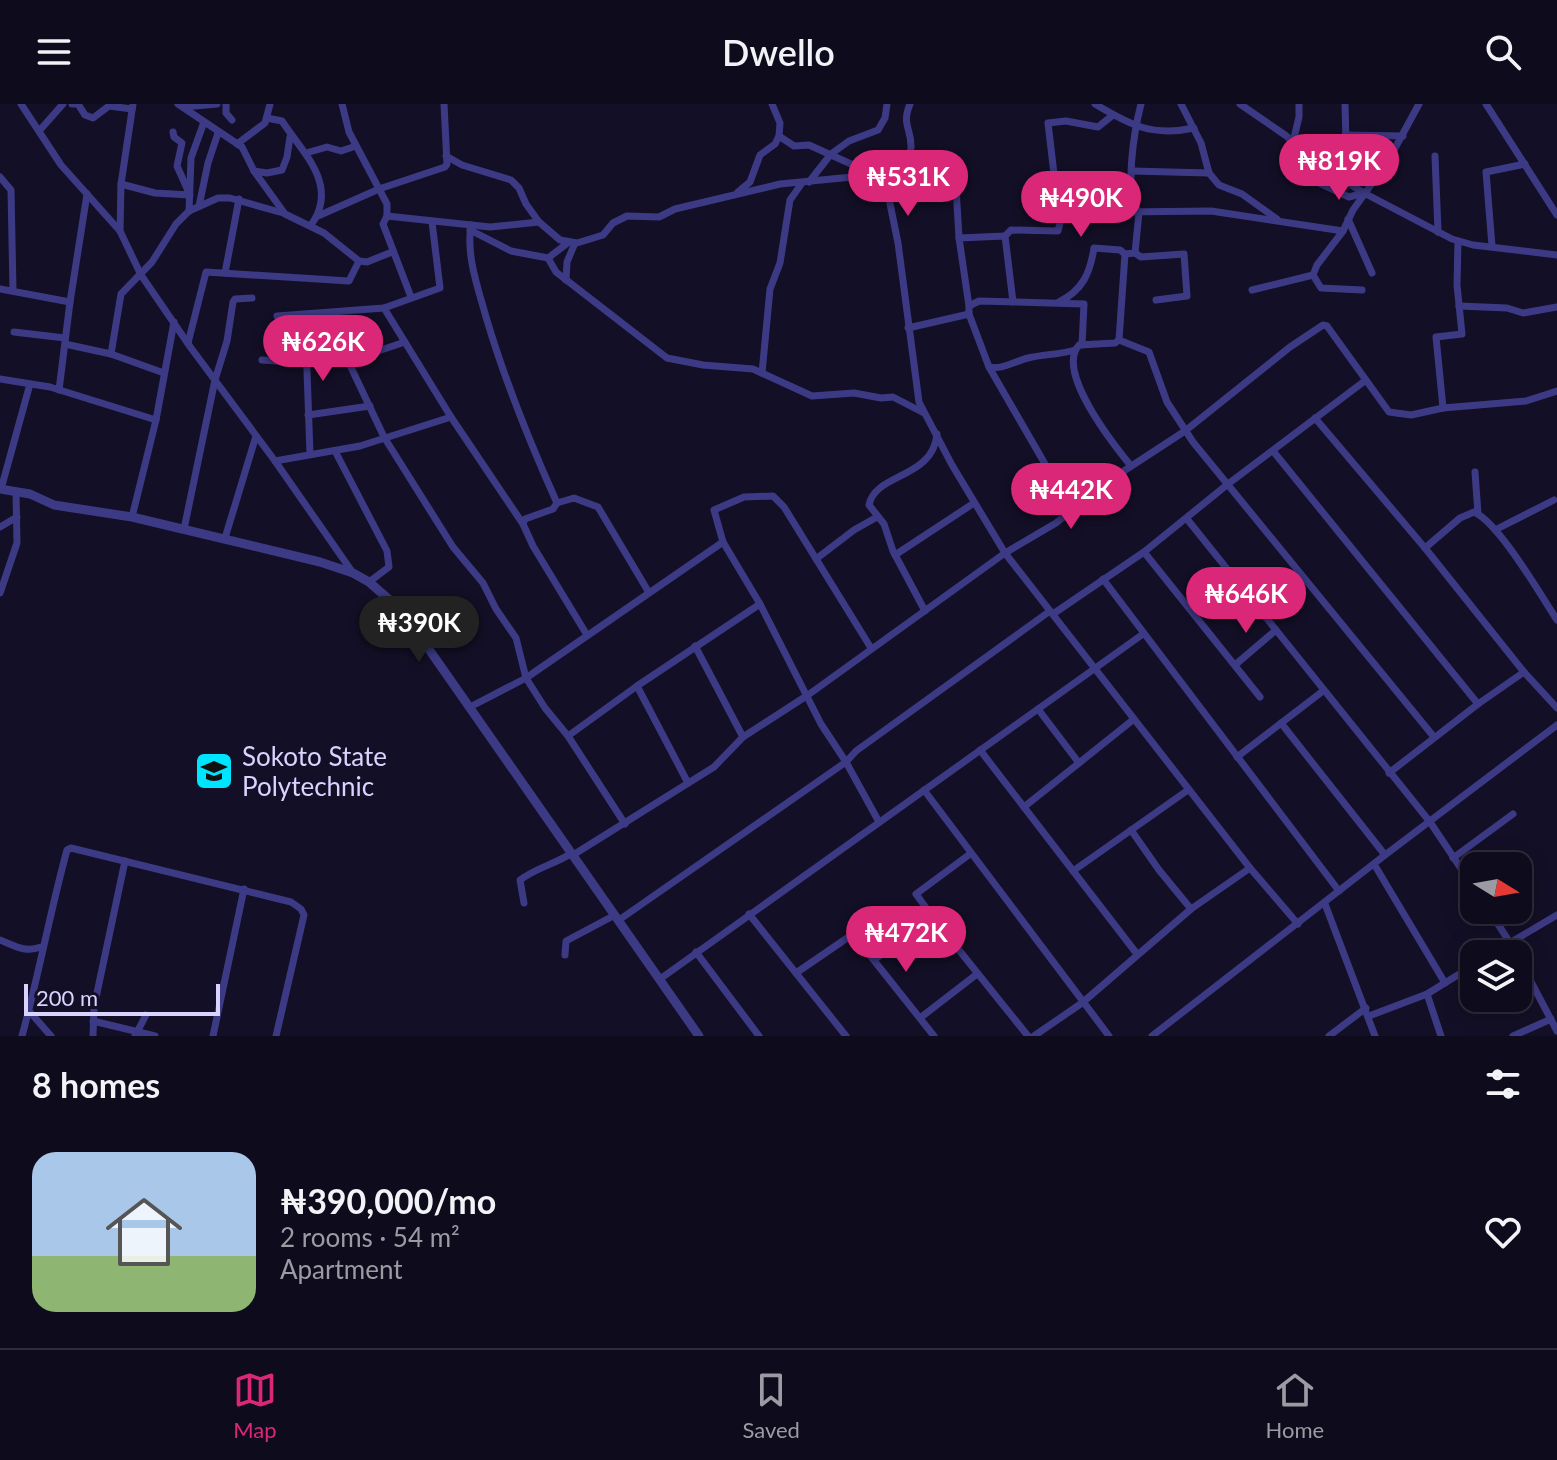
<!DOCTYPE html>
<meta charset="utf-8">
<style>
body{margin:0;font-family:Lato,sans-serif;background:#1c1929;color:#f1f3f6;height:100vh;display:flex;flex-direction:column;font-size:30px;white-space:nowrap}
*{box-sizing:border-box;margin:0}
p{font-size:26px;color:#9b9ba3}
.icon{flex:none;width:44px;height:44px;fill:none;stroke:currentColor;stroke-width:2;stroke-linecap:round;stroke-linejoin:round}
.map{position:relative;height:932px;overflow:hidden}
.details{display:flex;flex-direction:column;background:#0e0b1c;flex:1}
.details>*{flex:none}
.needle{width:52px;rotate:101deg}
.controls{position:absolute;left:1460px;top:748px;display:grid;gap:16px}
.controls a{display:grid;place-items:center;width:72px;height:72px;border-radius:16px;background:#0e0b1c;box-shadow:0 4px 20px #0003,0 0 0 2px #2e2b3b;font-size:40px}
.scale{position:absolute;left:24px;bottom:20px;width:196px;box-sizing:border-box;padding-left:8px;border:4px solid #d9d4ff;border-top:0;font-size:22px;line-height:28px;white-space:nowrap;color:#d9d4ff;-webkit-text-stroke:6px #130f26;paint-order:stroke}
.price{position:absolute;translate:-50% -68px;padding:0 18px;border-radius:28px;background:#db2777;color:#fff;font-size:26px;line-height:52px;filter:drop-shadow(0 2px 4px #0008)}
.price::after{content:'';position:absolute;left:50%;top:48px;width:24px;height:18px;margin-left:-12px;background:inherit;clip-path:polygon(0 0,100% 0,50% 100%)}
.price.selected{background:#222;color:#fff}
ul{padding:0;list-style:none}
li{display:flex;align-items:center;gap:24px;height:200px;padding:0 32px}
li span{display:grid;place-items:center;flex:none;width:224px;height:160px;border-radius:24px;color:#555}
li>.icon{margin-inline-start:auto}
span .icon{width:96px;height:96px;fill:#fffc;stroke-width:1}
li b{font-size:34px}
h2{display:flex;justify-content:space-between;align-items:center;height:96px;padding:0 32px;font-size:34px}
header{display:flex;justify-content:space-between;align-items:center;height:104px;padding:0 32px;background:#0e0b1c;font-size:36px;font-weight:600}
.dock{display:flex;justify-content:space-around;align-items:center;height:112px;border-top:2px solid #2e2b3b;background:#0e0b1c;font-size:22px;color:#9b9ba3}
.dock a{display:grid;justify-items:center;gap:4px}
.dock .selected{color:#db2777}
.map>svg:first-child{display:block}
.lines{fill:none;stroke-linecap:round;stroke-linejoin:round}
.minor{stroke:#3d3a85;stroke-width:7}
.tertiary{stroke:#3d3a85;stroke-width:9}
.labels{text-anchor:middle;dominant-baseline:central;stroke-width:8;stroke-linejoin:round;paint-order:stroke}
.poi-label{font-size:26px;fill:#d9d4ff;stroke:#130f26;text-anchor:start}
</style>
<header><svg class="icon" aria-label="menu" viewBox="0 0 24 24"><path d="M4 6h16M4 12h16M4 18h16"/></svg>Dwello<svg class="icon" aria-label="search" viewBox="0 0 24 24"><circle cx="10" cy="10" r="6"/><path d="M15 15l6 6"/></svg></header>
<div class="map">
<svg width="1557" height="932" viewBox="0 0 1557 932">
<rect width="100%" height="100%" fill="#130f26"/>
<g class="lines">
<g class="minor">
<path d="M21,0L61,61L120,127L141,171L191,244L275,357L353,469"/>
<path d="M72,0H78L85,11L93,14L109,2L132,5"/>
<path d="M178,0L242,43L254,67L285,110L324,129L359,157L367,158L392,148"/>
<path d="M226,0V9L232,16"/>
<path d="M342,0L349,28L387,100V112L383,120L411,193"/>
<path d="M1095,0C1130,21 1152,33 1194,24"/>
<path d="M1141,0C1135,23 1123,90 1139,108L1135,149L1125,150L1119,236L1149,248L1167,298L1193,338L1434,633"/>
<path d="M1181,0L1201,39L1209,69L1219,81L1242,90L1277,115"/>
<path d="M1240,0L1285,31L1326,65L1364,89L1452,135L1473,141L1557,151"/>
<path d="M1345,0L1346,37L1353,81"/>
<path d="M1486,0L1557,111"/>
<path d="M183,3L217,0"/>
<path d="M1113,11L1098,23L1066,17L1048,19L1058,104L1123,108L1211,107L1343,127"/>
<path d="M267,14L282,17C302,48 340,81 311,121"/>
<path d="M40,26L63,0"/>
<path d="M1345,31L1403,32"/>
<path d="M779,32L794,42L809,41L873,70"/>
<path d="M1293,38L1299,13V0"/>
<path d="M237,40L265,19L270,0"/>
<path d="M306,49L327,43L341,47L356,42"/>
<path d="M446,52L462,61L511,76L519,84L526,100L539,118L560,136L577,139L603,131L613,119L627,112L659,113L675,105L780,80L883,70L886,80L901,74C902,71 911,46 911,44C912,25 901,21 910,0"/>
<path d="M1435,52L1438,128"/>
<path d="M254,67L267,69L282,66L287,53L290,33"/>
<path d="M1132,67L1209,69"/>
<path d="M1298,69L1349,93L1364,89"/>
<path d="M0,73L11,86L13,186"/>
<path d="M809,78L831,50L849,37L878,26L885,14L887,0"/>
<path d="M121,80L155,89L190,91L177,62L182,39L174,33L173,28"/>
<path d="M886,80L898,139L919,298L952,361L1005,449L1250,764L1298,820"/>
<path d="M956,83L959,134"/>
<path d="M738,88L750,78L760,51L775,40L779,32L780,19L772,0"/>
<path d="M199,102L208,59L218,29"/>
<path d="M189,107L191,54L204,18"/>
<path d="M318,112L379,85L445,63L447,60L444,0"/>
<path d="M387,112L490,123L539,118"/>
<path d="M1348,115L1372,169"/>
<path d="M471,121C466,152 478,184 486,213C505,277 529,337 557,399"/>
<path d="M470,126L511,147L548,154L556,168L667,254L703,261L753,265L812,292L854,289L881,294L893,293L924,309"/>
<path d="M120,127L121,80L133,0"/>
<path d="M1492,142L1486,68L1525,60"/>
<path d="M1135,149L1141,153L1184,150L1187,192L1156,196"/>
<path d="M548,154L569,138"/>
<path d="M225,169L239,95"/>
<path d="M1313,171L1321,184L1362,186"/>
<path d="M566,176L567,158L575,139"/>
<path d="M0,185L70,198"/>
<path d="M1252,186L1313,171L1317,161L1343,127L1353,106L1388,57L1419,0"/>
<path d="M1013,198L1005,132L1011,126L1058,127L1061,115L1058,104"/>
<path d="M1059,198C1083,186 1090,169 1094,144L1120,146L1125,150"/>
<path d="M969,202L959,134L1005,132"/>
<path d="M1459,202L1507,204L1523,209L1557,203"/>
<path d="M384,204L451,313L523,420"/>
<path d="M969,210V202L979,197L1084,200L1082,241"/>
<path d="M305,211L310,350"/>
<path d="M277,212L384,204L440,184L432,118"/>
<path d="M908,224L969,210L989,263L1056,379L1070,408"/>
<path d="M14,228L65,234"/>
<path d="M1119,236L1115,239L1079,241C1055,267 1114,341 1131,362"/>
<path d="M188,239L206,168L349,177L359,157"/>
<path d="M65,240L111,250L164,269"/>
<path d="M111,250L121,190L152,158L176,120L189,107L218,94H230L283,109"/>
<path d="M262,256L307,259L348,257L405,238"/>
<path d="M348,257L384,333L453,443L483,479L496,505L516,534L526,574L545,604L568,632L625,720"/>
<path d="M989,263C1003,266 1015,257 1028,254C1044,250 1059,251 1075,246"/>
<path d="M762,269L770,185L780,159L790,96L802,79"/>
<path d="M0,275L50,283L156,316"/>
<path d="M59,286L70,198L87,90"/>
<path d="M1443,304L1436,233L1462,230L1457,181L1458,137"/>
<path d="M308,311L370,302"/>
<path d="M1315,314L1425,444L1524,568L1557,604"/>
<path d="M335,347L387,447L389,463L369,478"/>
<path d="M1273,347L1478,600"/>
<path d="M275,357L360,342L451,313"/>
<path d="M1475,368L1478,410"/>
<path d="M1,385L30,280"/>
<path d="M132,413L156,316L174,218"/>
<path d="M1187,415L1430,718L1474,784"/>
<path d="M0,423L17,413"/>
<path d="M184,425L215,276L227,237L233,198L235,195L252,194"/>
<path d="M1495,426L1554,396"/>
<path d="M225,434L256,332"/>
<path d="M723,438L760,500L821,620L846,658L879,718"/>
<path d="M1425,444L1460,414L1474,408C1499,419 1540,490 1557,516"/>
<path d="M1144,448L1260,593"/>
<path d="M895,451L974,399"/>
<path d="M816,455L854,426L877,413"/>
<path d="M1103,475L1339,787"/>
<path d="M0,489L17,439L16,388"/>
<path d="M925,507L893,447L884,420L869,401C875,369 933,375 937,330"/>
<path d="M1053,510L1144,448L1228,380L1366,276"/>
<path d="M587,531L533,442L523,420L525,415L553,405L557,399L574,394L598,403L648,487"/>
<path d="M695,542L743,633"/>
<path d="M1235,561L1276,526"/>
<path d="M637,582L688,679"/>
<path d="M470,603L526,574L723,438L714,406L744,393L773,392L784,403L871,544"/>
<path d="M1038,605L1079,659"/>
<path d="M1281,619L1385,751"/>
<path d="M568,632L637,582L760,500"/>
<path d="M980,646L1137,850"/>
<path d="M1237,653L1323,587"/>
<path d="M1389,669L1478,600L1524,568"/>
<path d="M924,686L1109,932"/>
<path d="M1024,703L1134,615"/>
<path d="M1131,726L1159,766L1191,805"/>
<path d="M573,751L714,663L743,633L808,591L1005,449L1056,419L1107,378L1185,327L1290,243L1323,221L1327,222L1389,308L1411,311L1443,304L1526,297L1557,287"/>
<path d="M1453,754L1513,710"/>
<path d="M1374,760L1445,879"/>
<path d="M1073,767L1188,686"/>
<path d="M524,799L520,776C536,764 555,760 572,749"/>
<path d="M1325,800L1375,932"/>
<path d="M1489,806L1517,850"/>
<path d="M749,810L846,932"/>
<path d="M934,815L1028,932"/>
<path d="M619,816L846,658L856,647L1050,507"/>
<path d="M0,836C15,842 25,849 41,843"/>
<path d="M696,848L759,932"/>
<path d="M1491,850L1557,811"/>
<path d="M565,851L566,837L615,811"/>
<path d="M1518,853L1557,927"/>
<path d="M875,855L934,815L916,790L970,750"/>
<path d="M796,869L853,830L934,932"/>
<path d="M660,875L1143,530"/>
<path d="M1427,890L1441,932"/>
<path d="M29,907L51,932"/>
<path d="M1369,912L1427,890L1474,861"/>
<path d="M920,914L977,870"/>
<path d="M93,917L155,932"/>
<path d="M22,932C39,870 50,808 67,746L71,744L291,798L301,805L304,811L276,932"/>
<path d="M93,932L94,903L125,757"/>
<path d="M135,932L146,911"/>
<path d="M213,932L244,785"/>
<path d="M1034,932L1082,899L1191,805L1250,764"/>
<path d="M1152,932L1385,751L1557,621"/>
<path d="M1329,932L1366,904"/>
<path d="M1513,932L1551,915"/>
</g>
<path class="tertiary" d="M0,385L30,390L54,401L132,413L320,458L353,469L369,478L393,499L412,521L699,932"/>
</g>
<defs>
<g id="university-square" transform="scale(2)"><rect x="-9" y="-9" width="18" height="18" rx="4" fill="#00e5ff" stroke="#130f26"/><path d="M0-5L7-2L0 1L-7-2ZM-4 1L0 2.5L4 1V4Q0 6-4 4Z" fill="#111"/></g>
</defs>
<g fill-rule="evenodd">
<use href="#university-square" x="214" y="667"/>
</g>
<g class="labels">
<g class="poi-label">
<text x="242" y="652">Sokoto State<tspan x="242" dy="30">Polytechnic</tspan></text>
</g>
</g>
</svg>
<div class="controls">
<a><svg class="needle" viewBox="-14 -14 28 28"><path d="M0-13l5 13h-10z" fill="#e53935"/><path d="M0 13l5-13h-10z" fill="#9b9ba3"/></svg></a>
<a><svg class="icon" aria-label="layers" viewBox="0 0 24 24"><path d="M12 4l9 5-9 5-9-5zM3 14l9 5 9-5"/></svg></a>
</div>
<div class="scale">200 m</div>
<b class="price" style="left:1339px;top:98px">₦819K</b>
<b class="price" style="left:908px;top:114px">₦531K</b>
<b class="price" style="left:1081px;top:135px">₦490K</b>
<b class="price" style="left:323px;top:279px">₦626K</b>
<b class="price" style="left:1071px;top:427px">₦442K</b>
<b class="price" style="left:1246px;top:531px">₦646K</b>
<b class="price selected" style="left:419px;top:560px">₦390K</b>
<b class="price" style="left:906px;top:870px">₦472K</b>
</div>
<section class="details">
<h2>8 homes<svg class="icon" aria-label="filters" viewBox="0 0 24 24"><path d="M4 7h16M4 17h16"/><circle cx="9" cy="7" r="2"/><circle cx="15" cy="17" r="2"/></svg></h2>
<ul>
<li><span style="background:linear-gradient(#a9c7e8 65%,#8fb573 0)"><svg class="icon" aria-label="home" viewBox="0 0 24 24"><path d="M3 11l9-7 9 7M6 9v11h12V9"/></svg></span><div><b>₦390,000/mo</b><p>2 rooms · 54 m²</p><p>Apartment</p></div><svg class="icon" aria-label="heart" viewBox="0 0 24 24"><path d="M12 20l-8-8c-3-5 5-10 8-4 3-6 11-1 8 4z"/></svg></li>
</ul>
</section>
<nav class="dock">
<a class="selected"><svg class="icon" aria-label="map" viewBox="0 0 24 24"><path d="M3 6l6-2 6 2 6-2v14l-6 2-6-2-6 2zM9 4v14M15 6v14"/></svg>Map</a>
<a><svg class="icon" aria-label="saved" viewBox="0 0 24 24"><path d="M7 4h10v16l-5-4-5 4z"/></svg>Saved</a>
<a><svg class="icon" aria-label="home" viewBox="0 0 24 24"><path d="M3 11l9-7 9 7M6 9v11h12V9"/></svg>Home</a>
</nav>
